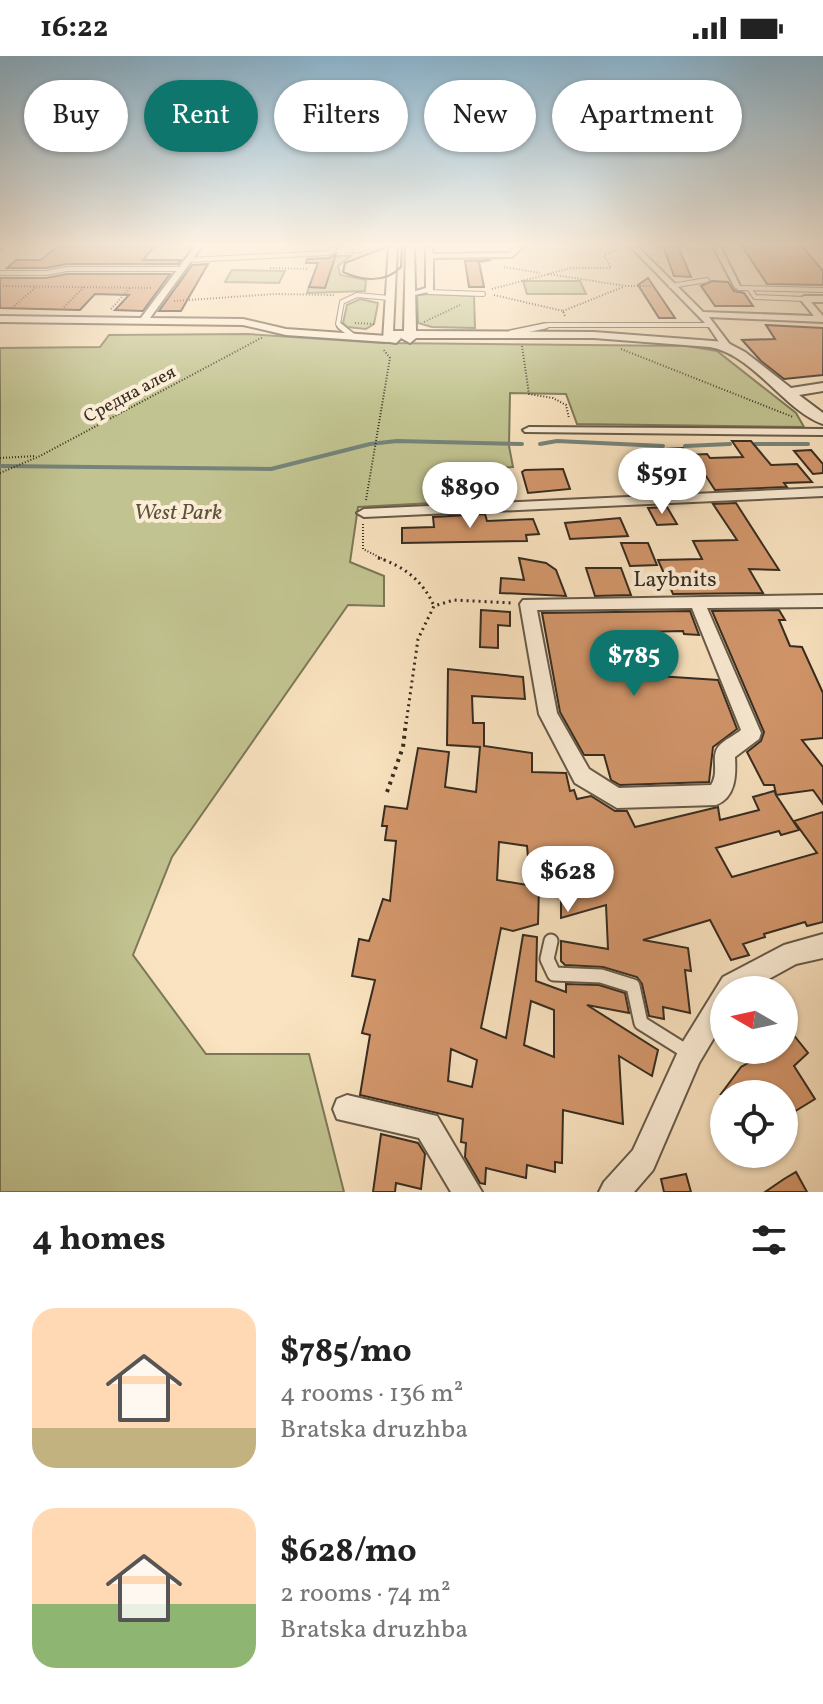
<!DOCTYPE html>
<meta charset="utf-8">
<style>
body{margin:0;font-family:Vollkorn,serif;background:#f6f6f6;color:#222;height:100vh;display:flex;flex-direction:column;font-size:30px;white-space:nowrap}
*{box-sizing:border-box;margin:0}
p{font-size:26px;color:#767676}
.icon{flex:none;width:44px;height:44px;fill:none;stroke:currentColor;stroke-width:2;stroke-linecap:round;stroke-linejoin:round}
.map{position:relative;height:1136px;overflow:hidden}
.panel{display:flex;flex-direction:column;background:#fff;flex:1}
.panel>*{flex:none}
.hud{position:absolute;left:24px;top:24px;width:776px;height:72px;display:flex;gap:16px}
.needle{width:52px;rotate:279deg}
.tools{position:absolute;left:710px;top:920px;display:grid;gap:16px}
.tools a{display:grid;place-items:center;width:88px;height:88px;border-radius:50%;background:#fff;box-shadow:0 2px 6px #0004;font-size:40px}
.price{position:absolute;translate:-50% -68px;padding:0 18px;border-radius:28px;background:#fff;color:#222;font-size:26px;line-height:52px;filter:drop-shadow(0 2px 4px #0008)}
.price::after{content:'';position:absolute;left:50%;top:48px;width:24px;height:18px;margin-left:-12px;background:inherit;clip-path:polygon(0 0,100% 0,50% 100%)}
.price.on{background:#0f766e;color:#fff}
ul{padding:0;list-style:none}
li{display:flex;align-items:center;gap:24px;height:200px;padding:0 32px}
li span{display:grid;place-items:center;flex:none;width:224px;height:160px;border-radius:24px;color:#555}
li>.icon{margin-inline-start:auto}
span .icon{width:96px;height:96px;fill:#fffc;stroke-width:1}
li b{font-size:34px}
h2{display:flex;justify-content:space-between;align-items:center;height:96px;padding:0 32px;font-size:34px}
.tag{padding:0 28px;border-radius:36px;background:#fff;box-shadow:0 2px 6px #0004;font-size:28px;line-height:72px}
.tag.on{background:#0f766e;color:#fff}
.status{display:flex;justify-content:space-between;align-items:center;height:56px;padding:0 40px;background:#fff;direction:ltr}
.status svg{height:22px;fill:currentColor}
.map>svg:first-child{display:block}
.green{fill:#c1c390;stroke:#7c7858;stroke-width:2}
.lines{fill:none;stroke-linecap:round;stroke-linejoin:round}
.stream{stroke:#75847a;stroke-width:4}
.building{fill:#d3966b;stroke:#362c21;stroke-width:2;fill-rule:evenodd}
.service-far2-casing{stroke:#675a49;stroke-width:6}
.service-far1-casing{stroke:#675a49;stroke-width:8}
.service-casing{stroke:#675a49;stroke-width:17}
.minor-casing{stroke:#675a49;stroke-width:4}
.tertiary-casing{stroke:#675a49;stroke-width:4}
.path-far2{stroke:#362c21;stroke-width:2;stroke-dasharray:1 2;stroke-linecap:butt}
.path-far1{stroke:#362c21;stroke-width:3;stroke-dasharray:2 4;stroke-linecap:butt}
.path{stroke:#362c21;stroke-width:4;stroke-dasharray:3 5;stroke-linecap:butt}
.service-far2{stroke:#fcedd6;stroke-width:4}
.service-far1{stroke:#fcedd6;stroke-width:5}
.service{stroke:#fcedd6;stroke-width:13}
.minor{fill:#fcedd6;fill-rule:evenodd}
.tertiary{fill:#fcedd6;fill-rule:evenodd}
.tram{stroke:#362c21;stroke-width:2}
.labels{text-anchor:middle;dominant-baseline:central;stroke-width:8;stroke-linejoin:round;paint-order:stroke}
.far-street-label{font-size:18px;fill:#362c21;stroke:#fcedd6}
.park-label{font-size:22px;font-style:italic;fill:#59523d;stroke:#fcedd6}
.street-label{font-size:22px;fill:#362c21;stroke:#fcedd6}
</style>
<div class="status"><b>16:22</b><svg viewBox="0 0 49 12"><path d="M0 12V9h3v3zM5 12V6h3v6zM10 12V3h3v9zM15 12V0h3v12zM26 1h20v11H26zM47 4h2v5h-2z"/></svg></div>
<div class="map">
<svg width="823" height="1136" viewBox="0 0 823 1136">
<rect width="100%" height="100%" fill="#fae3c0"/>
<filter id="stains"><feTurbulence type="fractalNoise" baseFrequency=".0025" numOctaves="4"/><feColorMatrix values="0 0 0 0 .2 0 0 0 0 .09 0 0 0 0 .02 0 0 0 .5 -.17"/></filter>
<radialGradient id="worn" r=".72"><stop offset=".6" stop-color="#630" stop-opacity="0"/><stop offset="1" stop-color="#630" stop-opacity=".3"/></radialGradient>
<g class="green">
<path d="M338,200H351L338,210L340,219L366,224L365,235L307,237L309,231H325L335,201Z"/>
<path d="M232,214L285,215L279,227L225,226Z"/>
<path d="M523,225H580L586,238H527Z"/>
<path d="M430,238L474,240L475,272L432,271L418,267L417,239Z"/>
<path d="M360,243L378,247L374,268L366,273L347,271L343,267L347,249Z"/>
<path d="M248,278L383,287L687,290L717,295L796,357L804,371L577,368L566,338L510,337L509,390L513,411L444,414L451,446L358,451L350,506L384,520V550L348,549L172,801L133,899L206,998H309L344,1136H0V292L100,291L109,279Z"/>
</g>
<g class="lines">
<g class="stream">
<path d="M540,388L557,385L663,390"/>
<path d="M755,388H808"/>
<path d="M685,390L730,388"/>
<path d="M0,410L271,413L370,388L397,385L522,388"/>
</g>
</g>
<g class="building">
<path d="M58,190L154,191L143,204H181L178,208H67L46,212H7L16,204H41Z"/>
<path d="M663,190H678L691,221L674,220Z"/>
<path d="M742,190H802L823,215V229L767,228Z"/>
<path d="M336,198L325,232L309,231L318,207H306L307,203L329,202Z"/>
<path d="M491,204L479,206L484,231H469L465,205Z"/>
<path d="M208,208L181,255H159L192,209Z"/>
<path d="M67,218H170L143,255L115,254L129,239L95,238L80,254L0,252V222H46Z"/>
<path d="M648,222L675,262H659L638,229Z"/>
<path d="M712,225L728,226L734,235L744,237L753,250H715L701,230Z"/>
<path d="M766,269L823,272V319L784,323L761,305L742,284L775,283Z"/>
<path d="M732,385H751L771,409L797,408L812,426L784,427L787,431L715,434L704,417L681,418L666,393L683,392L687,399L707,398L710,402L743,401Z"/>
<path d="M811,394L823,408V417L813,418L794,395Z"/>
<path d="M563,413L570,433L528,437L522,416L525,414Z"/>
<path d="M736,447L779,514L749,513L763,537L673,538L658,504L702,503L693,485L737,484L713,448Z"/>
<path d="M667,451L677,468L657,469L648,452Z"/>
<path d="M485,458L487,465L533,463L539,478L526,479L527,485L402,487V472L434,471L433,461Z"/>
<path d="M620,462L628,480L570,483L565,467Z"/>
<path d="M621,487H648L657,509L630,510Z"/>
<path d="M519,502L546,507L556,514L566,540L500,537L501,522L524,524Z"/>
<path d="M586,512H621L631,539L595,540Z"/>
<path d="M481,554L510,556V570L498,569V592L480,591Z"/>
<path d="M779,554L785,564H779L790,590L802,591L823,637V682L802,684L823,711V748L813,734L776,739L799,774L781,779L779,775L716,792L732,821L817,797L794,765L823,756V866L807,870L805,866L764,878L765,881L743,888L749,899L731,904L710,864L643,884L688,892L691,915L685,914L690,957L663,951L664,963L649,960L642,928L637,921L603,911L565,909L561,905V885L608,893L606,849L561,862V824H530L527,790L499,786L497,824L539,831L538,868L513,875L501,872L481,972L506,982L523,879L537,881L536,925L566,936V928L599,929L625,937L629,957L587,949L658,994L652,1020L619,1000L623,1068L563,1054L562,1107L555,1106V1116L527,1109L526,1122L486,1112L485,1128L480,1127L465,1101L466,1087L461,1086L463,1063L360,1039L370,979L362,977L375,924L352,920L359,883L369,885L383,843L390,845L396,785L385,784L387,770H382L385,750L407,753L418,692L449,696L445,731L476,736L480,691L447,689L448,613L523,621L525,643L472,640L473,667H484V690L532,697V716L566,717L570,735L574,734L577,743L591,740L615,755H627L635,771L718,751L720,764L759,754L753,741L774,735L776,738L774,729H764L747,696L761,685L764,676L712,555ZM531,945L554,954V1001L524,989ZM451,993L477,1004L472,1031L448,1025Z"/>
<path d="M690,555L699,579L684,578L683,575L641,576L658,620L718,624L737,673L713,691L709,726L620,729L611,724L604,699H584L560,656L542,557Z"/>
<path d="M784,967L808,997L794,1010L815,1043L784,1062V1038H721L741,1011L771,994H784Z"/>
<path d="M381,1078L418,1087L425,1098L421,1133L396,1127L395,1136H373Z"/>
<path d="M796,1116L807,1136H765L784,1123Z"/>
<path d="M686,1118L691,1136H664L661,1123Z"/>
</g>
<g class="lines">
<g class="service-far2-casing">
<g id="service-far2">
<path d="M188,204L329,197L337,190"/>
<path d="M0,217H46L67,213H181"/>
<path d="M671,230L707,224"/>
<path d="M739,232L823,234"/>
<path d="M749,232L755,241L804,243"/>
<path d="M429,236L483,238"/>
<path d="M343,272L338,268L342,246L357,239L389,242"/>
<path d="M535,272L549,269H712"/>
</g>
</g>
<g class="service-far1-casing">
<g id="service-far1">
<path d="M340,270L354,281"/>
<path d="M511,277L545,270"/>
</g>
</g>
<g class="service-casing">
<path id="service" d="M551,885L547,903L554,918L601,920L633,930L641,967L689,997"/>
</g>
<g class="minor-casing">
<g id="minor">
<path d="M0,190H5L0,193Z"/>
<path d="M195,190H202L150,262L243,263L286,273L387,280L392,283L387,286L286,279L243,269L0,266V260L141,262Z"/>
<path d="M516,190H524L512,201L433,202V235L410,240L406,238L426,232V191H432L433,198L510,197Z"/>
<path d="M630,190H637L703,256L814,260L800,243L804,240H823V246H811L823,260V266L709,261L731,290L723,292L709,271Z"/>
<path d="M713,190H720L742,234L735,232Z"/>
<path d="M529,371L823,373V379L525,376L523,374Z"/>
<path d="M823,432V440L364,461L357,457L364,453Z"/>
<path d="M823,539V551L707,552L761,677L759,683L735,701C736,719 736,741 716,749L617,752L575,727L539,658L520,548L523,544ZM692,552L741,674C735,679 724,684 719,690C710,700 720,716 711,729L619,732L589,713L557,657L537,554Z"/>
<path d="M823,878V902L796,908L749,934H724V965L699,1007L653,1114L634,1136H599L604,1126L633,1094L681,989L723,921L784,889Z"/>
<path d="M347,1039L437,1060L482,1136H451L419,1082L337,1063L333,1053L337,1043Z"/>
</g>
</g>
<g class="tertiary-casing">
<path id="tertiary" d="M389,190H397L393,275H404L406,190H414L416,275L594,276L726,286L745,296L791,332L823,327V335L799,339L823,357V368C785,355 754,299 710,291L594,282H416L410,287L401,282L396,287L383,285Z"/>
</g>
<g class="path-far2">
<path d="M346,197H361L377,190"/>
<path d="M504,211L540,217"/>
<path d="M270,212L309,213"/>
<path d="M548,218L626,230H655"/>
<path d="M0,230L151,232"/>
<path d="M492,233L571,212H611L604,199L616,194L617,190"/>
<path d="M494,239L563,255L565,260"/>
<path d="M174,245L275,238L334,239"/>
<path d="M64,251L84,231"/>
<path d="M12,252L36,231"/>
<path d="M111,253L130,232"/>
<path d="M563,255L623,231"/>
<path d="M424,266L460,249"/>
<path d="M355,267L375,268"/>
<path d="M522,290L529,338L553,342L566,349L569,362"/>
<path d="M621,293L793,361"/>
<path d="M0,402L36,400"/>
<path d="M0,417L40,400L263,281"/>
<path d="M366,444L390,302L383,293"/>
<path d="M363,468V493L385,504"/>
</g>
<g class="path-far1">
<path d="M378,502C404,510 423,525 434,550"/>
<path d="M406,668L418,583L434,550L454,544L512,547"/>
</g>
<path class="path" d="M387,736L403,691L406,666"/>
<use href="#service-far2" class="service-far2"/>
<use href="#service-far1" class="service-far1"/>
<use href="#service" class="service"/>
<use href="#minor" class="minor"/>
<use href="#tertiary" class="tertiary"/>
<path class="tram" d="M389,190L345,207L343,216C362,225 386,227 401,211L402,190"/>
</g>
<linearGradient id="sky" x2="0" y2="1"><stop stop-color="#8bb8d4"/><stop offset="0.54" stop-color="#fdf2e3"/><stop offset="1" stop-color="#fdf2e3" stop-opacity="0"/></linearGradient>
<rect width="823" height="349" fill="url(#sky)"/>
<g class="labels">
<g class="far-street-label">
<text transform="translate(130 339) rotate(-28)">Средна алея</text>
</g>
<g class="park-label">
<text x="178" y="457">West Park</text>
</g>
<g class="street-label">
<text x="675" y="524">Laybnits</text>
</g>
</g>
<rect width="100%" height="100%" filter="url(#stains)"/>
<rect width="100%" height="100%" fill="url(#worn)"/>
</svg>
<div class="tools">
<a><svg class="needle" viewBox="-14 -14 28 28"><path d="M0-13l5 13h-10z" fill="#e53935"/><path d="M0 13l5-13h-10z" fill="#767676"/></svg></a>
<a><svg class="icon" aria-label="locate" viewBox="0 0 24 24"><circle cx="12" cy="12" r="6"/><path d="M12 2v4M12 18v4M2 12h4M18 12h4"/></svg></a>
</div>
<b class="price" style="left:662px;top:460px">$591</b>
<b class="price" style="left:470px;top:474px">$890</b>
<b class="price on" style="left:634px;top:642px">$785</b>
<b class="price" style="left:568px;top:858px">$628</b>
<div class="hud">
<a class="tag">Buy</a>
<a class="tag on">Rent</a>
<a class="tag">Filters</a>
<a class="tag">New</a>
<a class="tag">Apartment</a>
</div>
</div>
<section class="panel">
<h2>4 homes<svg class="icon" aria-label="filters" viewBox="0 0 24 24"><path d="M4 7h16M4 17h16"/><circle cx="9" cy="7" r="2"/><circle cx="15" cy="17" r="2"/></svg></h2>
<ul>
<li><span style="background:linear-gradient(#ffd9b3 75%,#c2b280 0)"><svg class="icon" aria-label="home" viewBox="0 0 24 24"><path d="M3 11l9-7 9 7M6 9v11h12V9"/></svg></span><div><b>$785/mo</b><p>4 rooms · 136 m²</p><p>Bratska druzhba</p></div></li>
<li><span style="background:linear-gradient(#ffd9b3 60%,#8fb573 0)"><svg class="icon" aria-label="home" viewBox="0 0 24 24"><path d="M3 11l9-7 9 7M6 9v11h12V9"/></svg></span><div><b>$628/mo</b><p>2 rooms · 74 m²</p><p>Bratska druzhba</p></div></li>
</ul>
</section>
